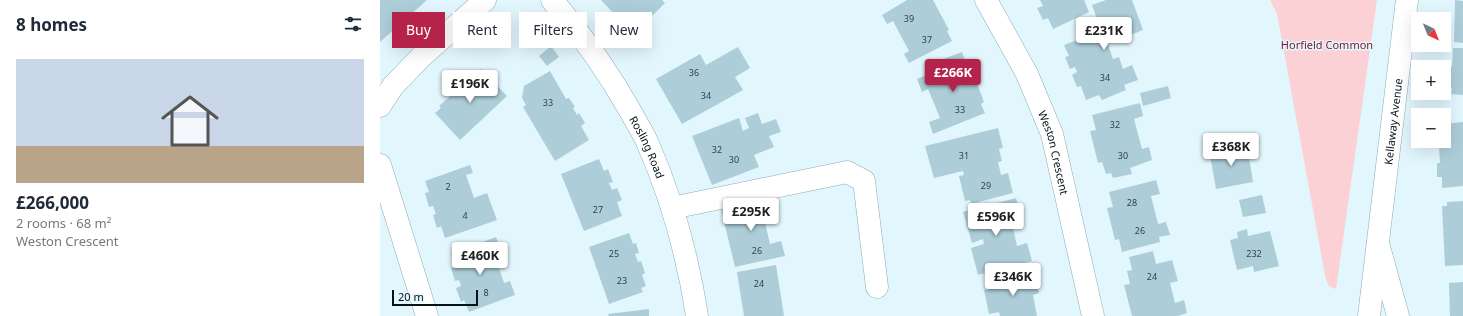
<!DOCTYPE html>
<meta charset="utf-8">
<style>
body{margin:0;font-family:"Noto Sans",sans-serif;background:#f2f2f3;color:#1f2937;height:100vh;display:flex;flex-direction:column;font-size:15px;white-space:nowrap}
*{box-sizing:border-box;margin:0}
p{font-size:13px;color:#747a83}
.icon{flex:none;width:22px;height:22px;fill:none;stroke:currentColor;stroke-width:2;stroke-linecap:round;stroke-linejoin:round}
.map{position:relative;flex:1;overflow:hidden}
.panel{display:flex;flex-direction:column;background:#fff;width:380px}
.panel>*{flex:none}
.guide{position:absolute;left:12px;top:12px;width:380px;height:36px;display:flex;gap:8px}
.needle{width:26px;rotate:137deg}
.tools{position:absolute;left:1031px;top:12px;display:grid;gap:8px}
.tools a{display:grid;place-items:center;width:40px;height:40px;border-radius:0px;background:#fff;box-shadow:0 4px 16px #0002;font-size:20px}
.scale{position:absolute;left:12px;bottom:10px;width:86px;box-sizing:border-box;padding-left:4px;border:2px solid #071317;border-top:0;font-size:11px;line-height:14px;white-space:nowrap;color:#071317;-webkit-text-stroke:3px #e2f6fd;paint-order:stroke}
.price{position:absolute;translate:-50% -34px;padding:0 9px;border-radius:4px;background:#fff;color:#222;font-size:13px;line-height:26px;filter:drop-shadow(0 1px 2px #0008)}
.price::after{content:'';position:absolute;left:50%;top:24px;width:12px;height:9px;margin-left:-6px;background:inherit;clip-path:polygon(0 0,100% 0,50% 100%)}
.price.active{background:#b5234b;color:#fff}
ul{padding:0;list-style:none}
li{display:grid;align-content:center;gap:8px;height:212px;padding:0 16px}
li span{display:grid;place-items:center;height:124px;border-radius:0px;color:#555}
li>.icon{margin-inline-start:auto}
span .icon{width:72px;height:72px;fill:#fffc;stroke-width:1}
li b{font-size:17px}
h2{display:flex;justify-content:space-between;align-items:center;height:48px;padding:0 16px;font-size:17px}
.pill{padding:0 14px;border-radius:0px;background:#fff;box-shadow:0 4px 16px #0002;font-size:14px;line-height:36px}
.pill.active{background:#b5234b;color:#fff}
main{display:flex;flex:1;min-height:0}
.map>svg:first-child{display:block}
.green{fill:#fcd1d5}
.building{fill:#adced9}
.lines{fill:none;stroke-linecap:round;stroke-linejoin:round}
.minor-casing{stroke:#8babb6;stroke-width:23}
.major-casing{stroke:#8babb6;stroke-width:23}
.minor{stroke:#fff;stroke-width:22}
.major{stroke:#fff;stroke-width:22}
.labels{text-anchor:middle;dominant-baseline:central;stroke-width:3;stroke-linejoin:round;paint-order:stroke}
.number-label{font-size:9px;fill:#304248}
.park-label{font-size:11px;fill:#7f1331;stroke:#e2f6fd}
.street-label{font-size:11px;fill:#071317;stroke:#e2f6fd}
</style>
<main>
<section class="panel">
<h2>8 homes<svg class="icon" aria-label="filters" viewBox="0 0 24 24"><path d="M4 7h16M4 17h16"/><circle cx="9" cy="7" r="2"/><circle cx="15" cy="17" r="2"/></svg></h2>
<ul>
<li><span style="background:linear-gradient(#c9d6e8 70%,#b9a48a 0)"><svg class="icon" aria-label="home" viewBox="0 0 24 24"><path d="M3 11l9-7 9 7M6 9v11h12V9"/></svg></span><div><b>£266,000</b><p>2 rooms · 68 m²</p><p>Weston Crescent</p></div></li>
</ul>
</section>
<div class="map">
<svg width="1083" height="316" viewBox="0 0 1083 316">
<rect width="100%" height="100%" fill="#e2f6fd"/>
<path class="green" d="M890,0H997L956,289L949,286L946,280L897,14Z"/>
<g class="building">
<path d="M0,0H47L0,42Z"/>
<path d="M221,0H282L285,3L265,23L255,12L247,20L241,14L238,18Z"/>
<path d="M527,0H553L569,30L567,31L572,41L529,63L524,54L529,51L513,21L507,24L502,15Z"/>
<path d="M660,0H704L709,12L673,29L668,18L663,20L657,8L663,6Z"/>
<path d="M726,0H752L763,30L728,44L733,59L739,57L743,69L752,65L758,80L744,85L746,90L722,100L719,95L706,100L701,86L697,87L692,75L697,72L695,67L690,69L685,57L689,56L684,45L721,31L712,5Z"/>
<path d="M1075,0L1083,1V43L1074,42Z"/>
<path d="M171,46L179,57L167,66L159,56Z"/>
<path d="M358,47L370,68L355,77L363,90L302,124L276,79L320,54L326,65Z"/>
<path d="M1073,48H1083V95L1071,94L1072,88H1066L1067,66L1072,67Z"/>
<path d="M582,52L589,71L592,70L604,102L601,104L605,113L553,134L549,122L560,118L548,89L542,92L537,79L561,69L558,61Z"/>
<path d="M101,69L127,96L80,140L55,113L61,108L59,106Z"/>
<path d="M170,71L186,99L189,98L195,107L193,108L197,115L199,113L205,123L201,126L209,140L175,161L143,107L146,105L142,98L144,86Z"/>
<path d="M788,86L791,98L763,106L760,93Z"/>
<path d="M760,103L763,116L754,119L762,149L769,147L772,160L750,168L752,174L733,178L731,173L726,174L722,162L718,163L710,131L716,130L712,115Z"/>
<path d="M378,113L382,124L396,119L401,132L389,136L394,147L374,155L379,167L332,185L312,136L359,118L363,131L369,128L365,118Z"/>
<path d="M1083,122V186L1062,188V177H1057V163H1060L1059,147L1055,148V141H1064V124Z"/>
<path d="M618,128L623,148L619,149L622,161L618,162L621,175L628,173L633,193L591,204L590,200L585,201L579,176L584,175L583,171L554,178L545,146Z"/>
<path d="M858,145L859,152L868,151L873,182L836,189L829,150Z"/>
<path d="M219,159L224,171L228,169L233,182L229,183L232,190L237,188L242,200L237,202L242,216L204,231L181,174Z"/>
<path d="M90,165L93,173L86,175L94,198L107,193L117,220L65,238L61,226L57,228L53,215L56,214L53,206L49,207L45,193L49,192L45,181Z"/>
<path d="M776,180L780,194L771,196L778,224L786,222L790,235L779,237L780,242L742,252L739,239L735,240L727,208L733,207L729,192Z"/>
<path d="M882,195L886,213L863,217L859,200Z"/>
<path d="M392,196L396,211L383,214L390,244L401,241L405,256L355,267L341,209Z"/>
<path d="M636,198L641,216L631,218L637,246L647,243L652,261L598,275L591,248L604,244L603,239L592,243L583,212Z"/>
<path d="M1083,201V265L1065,266L1062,206H1067V202Z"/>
<path d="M867,229L868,236L890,231L899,266L874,272L873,266L857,270L850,240L858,238L857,232Z"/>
<path d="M249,233L253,244L256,243L259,253L255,254L258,262L261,261L265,273L262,275L266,286L261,288L263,292L229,304L209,247Z"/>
<path d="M116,237L120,248L113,250L124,283L130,281L135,295L89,312L84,300L81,302L76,288L81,286L79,280L75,281L71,268L76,267L71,254Z"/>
<path d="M773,251L776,264L792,260L798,281L790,283L795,303L804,300L807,313L798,316H752L744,285L750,284L747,271L752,270L749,257Z"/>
<path d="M396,265L404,316H364L357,272Z"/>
<path d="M655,275L659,293L653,295L657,316H620L619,312L609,314L604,290L614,288L613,283Z"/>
<path d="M1083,282V316H1070L1069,283Z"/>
<path d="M269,309V316H229L228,314Z"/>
</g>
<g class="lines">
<g class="minor-casing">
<g id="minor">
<path id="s1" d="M172,0C203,36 229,73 252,114C257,124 264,134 268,144C292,199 308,257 317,316"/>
<path id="s2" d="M606,0L647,74L672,134L713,316"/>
<path d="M0,106L13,86L41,57L105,0"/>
<path d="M0,165L47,316"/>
<path d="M292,208L467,172L484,181L497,287"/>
<path d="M998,243L1018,316"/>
</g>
</g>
<g class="major-casing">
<g id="major">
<path id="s3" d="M989,316L1027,0"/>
</g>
</g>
<use href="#minor" class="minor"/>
<use href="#major" class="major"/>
</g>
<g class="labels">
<g class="number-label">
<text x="529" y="18">39</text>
<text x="547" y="39">37</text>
<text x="314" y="72">36</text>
<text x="725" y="77">34</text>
<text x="326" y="95">34</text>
<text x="168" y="102">33</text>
<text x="580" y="109">33</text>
<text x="735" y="124">32</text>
<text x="337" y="149">32</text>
<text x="584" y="155">31</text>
<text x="743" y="155">30</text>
<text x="354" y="159">30</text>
<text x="606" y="185">29</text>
<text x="68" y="186">2</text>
<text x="752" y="202">28</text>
<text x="218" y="209">27</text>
<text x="85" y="215">4</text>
<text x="760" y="230">26</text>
<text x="377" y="250">26</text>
<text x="234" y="253">25</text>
<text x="874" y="253">232</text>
<text x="772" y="276">24</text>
<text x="242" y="280">23</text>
<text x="379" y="283">24</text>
<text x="106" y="292">8</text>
</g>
<g class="park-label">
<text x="947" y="44">Horfield Common</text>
</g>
<g class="street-label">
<text stroke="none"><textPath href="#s3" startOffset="196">Kellaway Avenue</textPath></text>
<text stroke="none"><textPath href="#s1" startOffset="176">Rosling Road</textPath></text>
<text stroke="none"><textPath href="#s2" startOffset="168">Weston Crescent</textPath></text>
</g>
</g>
</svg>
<div class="tools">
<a><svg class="needle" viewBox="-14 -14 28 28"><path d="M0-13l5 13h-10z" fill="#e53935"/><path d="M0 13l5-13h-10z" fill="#747a83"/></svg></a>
<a>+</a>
<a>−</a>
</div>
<div class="scale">20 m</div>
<b class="price" style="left:724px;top:51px">£231K</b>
<b class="price active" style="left:573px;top:93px">£266K</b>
<b class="price" style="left:90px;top:104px">£196K</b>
<b class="price" style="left:851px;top:167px">£368K</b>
<b class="price" style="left:371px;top:232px">£295K</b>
<b class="price" style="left:616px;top:237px">£596K</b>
<b class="price" style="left:100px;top:276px">£460K</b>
<b class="price" style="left:633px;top:297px">£346K</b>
<div class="guide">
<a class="pill active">Buy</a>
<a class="pill">Rent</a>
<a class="pill">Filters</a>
<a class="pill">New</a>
</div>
</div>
</main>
